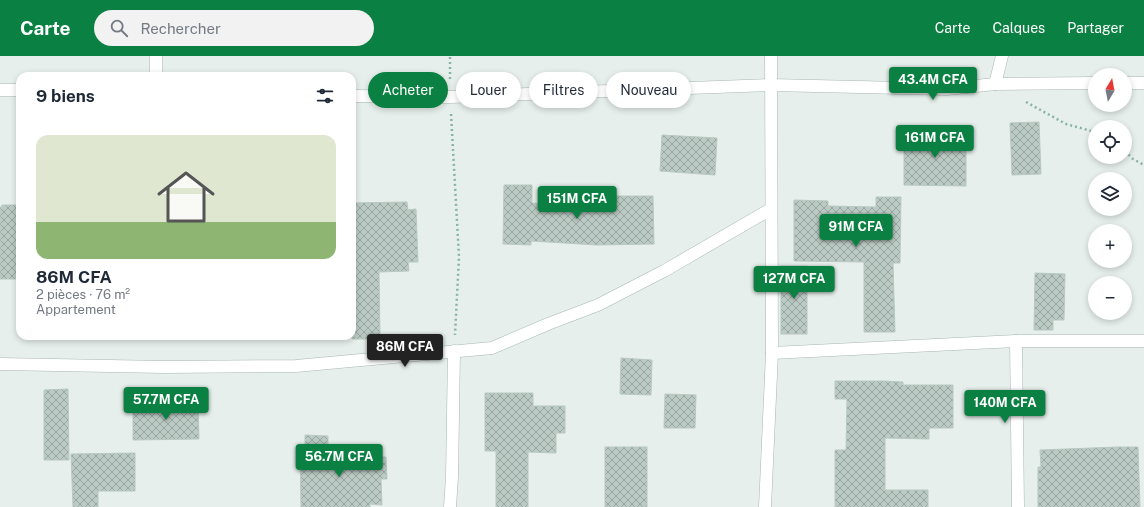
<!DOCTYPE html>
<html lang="fr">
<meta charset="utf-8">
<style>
body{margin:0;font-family:"Public Sans",sans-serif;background:#f2f2f3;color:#1f2937;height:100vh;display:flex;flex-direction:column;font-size:15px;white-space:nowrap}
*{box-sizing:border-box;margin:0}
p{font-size:13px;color:#747a83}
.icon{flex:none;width:22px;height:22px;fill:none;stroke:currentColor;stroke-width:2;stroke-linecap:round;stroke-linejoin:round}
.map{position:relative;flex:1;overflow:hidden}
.side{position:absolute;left:16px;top:16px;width:340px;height:268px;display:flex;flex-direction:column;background:#fff;border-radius:12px;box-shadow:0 2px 6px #0003}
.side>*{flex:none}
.top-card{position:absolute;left:368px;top:16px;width:380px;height:36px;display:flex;gap:8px}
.needle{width:26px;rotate:10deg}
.controls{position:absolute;left:1088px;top:12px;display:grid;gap:8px}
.controls a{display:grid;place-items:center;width:44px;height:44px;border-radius:50%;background:#fff;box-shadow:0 2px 6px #0003;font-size:20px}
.price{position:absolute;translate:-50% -34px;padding:0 9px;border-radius:4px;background:#0b8043;color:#fff;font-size:13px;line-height:26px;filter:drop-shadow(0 1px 2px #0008)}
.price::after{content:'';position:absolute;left:50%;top:24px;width:12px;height:9px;margin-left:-6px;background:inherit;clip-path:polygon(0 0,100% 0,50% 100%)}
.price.current{background:#222;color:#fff}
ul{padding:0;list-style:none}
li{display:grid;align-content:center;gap:8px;height:212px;padding:0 20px}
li+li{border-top:1px solid #e0e1e3}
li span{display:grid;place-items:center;height:124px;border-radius:12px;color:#555}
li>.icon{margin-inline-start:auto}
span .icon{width:72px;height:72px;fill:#fffc;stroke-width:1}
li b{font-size:17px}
h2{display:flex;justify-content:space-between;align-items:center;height:48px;padding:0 20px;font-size:17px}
.chip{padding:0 14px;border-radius:18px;background:#fff;box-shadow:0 2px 6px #0003;font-size:14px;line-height:36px}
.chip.current{background:#0b8043;color:#fff}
header{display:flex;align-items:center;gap:24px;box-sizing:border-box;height:56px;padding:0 20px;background:#0b8043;color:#fff}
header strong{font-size:19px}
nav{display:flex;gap:22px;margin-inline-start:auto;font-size:14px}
.search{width:280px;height:36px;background:#f2f2f3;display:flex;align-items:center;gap:10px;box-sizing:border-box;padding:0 14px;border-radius:22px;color:#747a83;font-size:15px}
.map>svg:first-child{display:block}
.building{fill:url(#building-cross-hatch);stroke:#b8c9c2}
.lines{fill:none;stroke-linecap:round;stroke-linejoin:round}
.minor-casing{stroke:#a8b8b2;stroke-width:13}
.path{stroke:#86b3a5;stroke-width:2.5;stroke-dasharray:2 3;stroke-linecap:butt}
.minor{stroke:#fff;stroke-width:12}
</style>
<header>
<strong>Carte</strong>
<div class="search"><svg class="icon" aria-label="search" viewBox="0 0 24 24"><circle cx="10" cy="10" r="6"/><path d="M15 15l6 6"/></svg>Rechercher</div>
<nav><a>Carte</a><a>Calques</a><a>Partager</a></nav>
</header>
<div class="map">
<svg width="1144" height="451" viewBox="0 0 1144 451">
<defs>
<pattern id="building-cross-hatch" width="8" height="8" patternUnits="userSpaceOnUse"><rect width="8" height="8" fill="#bbcac4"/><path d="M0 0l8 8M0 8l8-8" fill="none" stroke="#98a6a0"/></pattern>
</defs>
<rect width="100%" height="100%" fill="#e6efeb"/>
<g class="building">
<path d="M1039,66L1041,118L1012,119L1010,67Z"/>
<path d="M904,76L966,77V130L904,129Z"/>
<path d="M662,79L717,82L715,119L660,115Z"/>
<path d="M504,129H532V147L567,150V140H653L654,188L597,189L531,185V189L503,188Z"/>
<path d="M876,141H901L900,207H893L895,276H864V206L794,205V144L828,145V150L876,151Z"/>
<path d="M407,146L408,154L416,153L418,206H408L409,215L379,216L380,283H352V147Z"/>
<path d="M2,149H20V223H0V151H2Z"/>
<rect x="781" y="210" width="26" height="68"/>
<path d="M1035,217L1065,218L1064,264H1053V274H1034Z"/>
<path d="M621,302L652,304L651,339L620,338Z"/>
<path d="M835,325H884L903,326V329H953V372H929V383L885,382V434H928V451H835V394H846L847,343H835Z"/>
<path d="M68,333L69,404H44V334Z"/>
<path d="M485,337H533V350H565V377H556V397L528,396V451H496V395H485Z"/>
<path d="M665,338L696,339L695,372H664Z"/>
<path d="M198,346L199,383L133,384V347Z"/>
<path d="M305,379L328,380V401H386L387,423H381L382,449L370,448V451H301L300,396H305Z"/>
<rect x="605" y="391" width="42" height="60"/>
<path d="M1118,391H1138L1140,451H1038V411H1041L1040,394Z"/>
<path d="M135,397V435H98V451H73L71,398Z"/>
</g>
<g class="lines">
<g class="minor-casing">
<g id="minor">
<path d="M156,20V0"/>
<path d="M1125,27H1144"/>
<path d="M995,28L1002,0"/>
<path d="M0,34H20"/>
<path d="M352,40L450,41L771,29L947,33L995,28L1095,27"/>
<path d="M1016,285L1018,451"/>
<path d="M772,297L1016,285H1144"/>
<path d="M0,308L164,311L296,310L492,292L548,268L598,249L664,215L771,153"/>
<path d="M450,451L452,421L454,295"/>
<path d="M765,451L772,297L771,0"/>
</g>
</g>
<g class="path">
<path d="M450,23V0"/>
<path d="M1026,46L1066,68L1095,76"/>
<path d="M451,58L459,201L455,279"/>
<path d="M1125,95L1133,103L1144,109"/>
</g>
<use href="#minor" class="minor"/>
</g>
</svg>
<div class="controls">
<a><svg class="needle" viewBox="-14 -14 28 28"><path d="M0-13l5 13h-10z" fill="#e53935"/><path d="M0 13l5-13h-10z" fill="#747a83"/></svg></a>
<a><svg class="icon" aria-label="locate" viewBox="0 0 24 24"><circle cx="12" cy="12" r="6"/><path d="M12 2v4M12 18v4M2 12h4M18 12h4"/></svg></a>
<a><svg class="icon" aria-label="layers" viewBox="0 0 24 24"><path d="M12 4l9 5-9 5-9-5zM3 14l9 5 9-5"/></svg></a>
<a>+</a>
<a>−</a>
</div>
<b class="price" style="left:933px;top:45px">43.4M CFA</b>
<b class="price" style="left:935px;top:103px">161M CFA</b>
<b class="price" style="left:577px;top:164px">151M CFA</b>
<b class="price" style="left:856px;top:192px">91M CFA</b>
<b class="price" style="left:794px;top:244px">127M CFA</b>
<b class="price current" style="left:405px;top:312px">86M CFA</b>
<b class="price" style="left:166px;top:365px">57.7M CFA</b>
<b class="price" style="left:1005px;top:368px">140M CFA</b>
<b class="price" style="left:339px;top:422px">56.7M CFA</b>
<div class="top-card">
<a class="chip current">Acheter</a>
<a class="chip">Louer</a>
<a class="chip">Filtres</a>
<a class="chip">Nouveau</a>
</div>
<section class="side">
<h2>9 biens<svg class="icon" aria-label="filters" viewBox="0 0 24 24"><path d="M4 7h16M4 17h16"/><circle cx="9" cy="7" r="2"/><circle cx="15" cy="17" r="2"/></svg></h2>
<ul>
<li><span style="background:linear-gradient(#dfe7d0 70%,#8fb573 0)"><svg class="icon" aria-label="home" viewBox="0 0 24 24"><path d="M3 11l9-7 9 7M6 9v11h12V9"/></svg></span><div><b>86M CFA</b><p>2 pièces · 76 m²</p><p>Appartement</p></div></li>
</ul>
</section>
</div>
